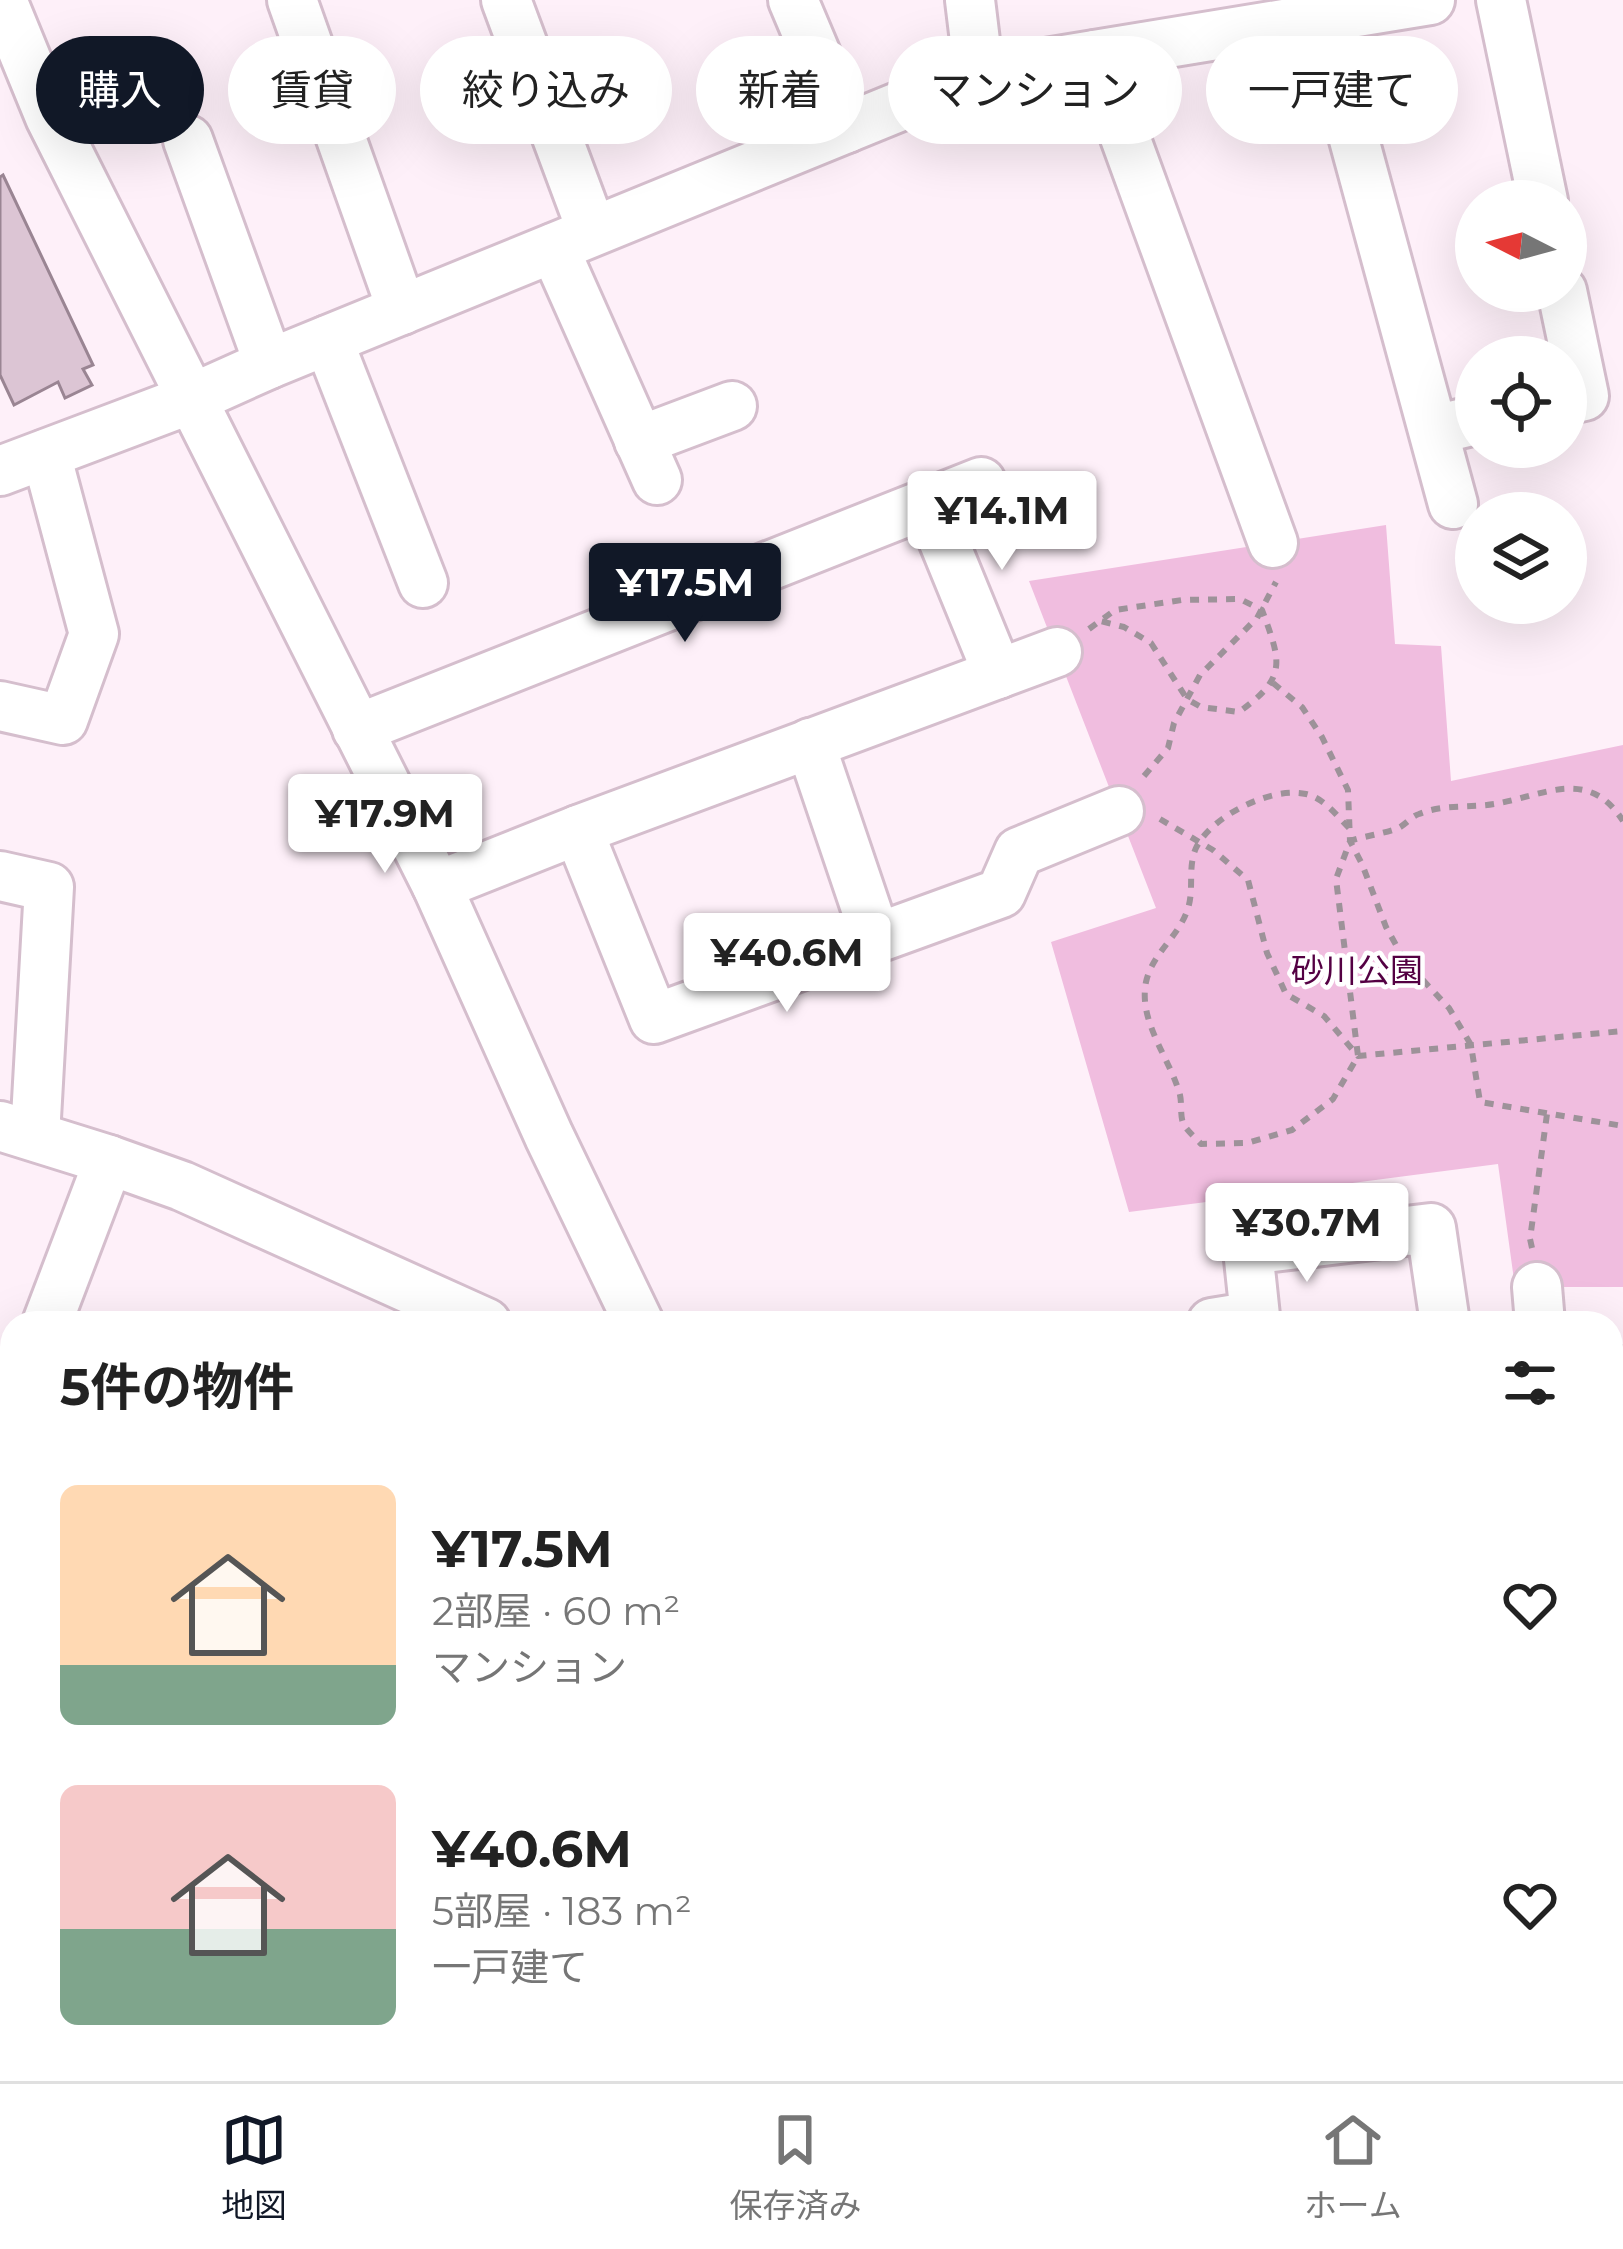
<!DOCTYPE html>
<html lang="ja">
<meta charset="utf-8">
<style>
body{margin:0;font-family:Montserrat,"Noto Sans JP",sans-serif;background:#f2f2f2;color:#222;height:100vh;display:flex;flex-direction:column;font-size:45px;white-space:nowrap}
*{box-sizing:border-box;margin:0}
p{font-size:39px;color:#767676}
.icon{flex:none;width:66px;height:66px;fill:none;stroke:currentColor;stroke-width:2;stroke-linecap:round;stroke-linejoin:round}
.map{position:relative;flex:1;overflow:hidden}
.details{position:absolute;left:0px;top:1311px;width:1623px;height:771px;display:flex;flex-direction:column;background:#fff;border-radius:36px 36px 0 0;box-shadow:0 12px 48px #0002}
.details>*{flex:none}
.guide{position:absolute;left:36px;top:36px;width:1551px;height:108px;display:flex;gap:24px}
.needle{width:78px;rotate:276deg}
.fabs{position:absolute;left:1455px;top:180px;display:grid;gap:24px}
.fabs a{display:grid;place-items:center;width:132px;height:132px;border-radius:50%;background:#fff;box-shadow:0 12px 48px #0002;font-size:60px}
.price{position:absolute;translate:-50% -102px;padding:0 27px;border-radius:12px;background:#fff;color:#222;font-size:39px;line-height:78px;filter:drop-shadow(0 3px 6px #0008)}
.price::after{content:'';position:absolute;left:50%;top:72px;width:36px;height:27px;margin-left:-18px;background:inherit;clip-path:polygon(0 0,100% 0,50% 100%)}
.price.on{background:#111827;color:#fff}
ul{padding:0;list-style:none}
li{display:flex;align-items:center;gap:36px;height:300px;padding:0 60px}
li span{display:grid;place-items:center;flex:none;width:336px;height:240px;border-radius:18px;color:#555}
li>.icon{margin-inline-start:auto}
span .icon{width:144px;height:144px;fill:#fffc;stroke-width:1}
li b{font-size:51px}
h2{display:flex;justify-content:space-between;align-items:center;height:144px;padding:0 60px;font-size:51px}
.chip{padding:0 42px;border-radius:54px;background:#fff;box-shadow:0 12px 48px #0002;font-size:42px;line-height:108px}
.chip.on{background:#111827;color:#fff}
.tabs{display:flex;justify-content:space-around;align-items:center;height:168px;border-top:3px solid #e0e0e0;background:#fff;font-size:33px;color:#767676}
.tabs a{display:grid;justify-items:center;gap:6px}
.tabs .on{color:#111827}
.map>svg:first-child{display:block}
.green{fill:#f0bddf}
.building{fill:#dcc5d4;stroke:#9a8593;stroke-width:3}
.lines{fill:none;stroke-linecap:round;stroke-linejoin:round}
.minor-casing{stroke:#d5becd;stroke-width:54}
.path{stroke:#9d9299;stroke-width:6;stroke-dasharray:9 9;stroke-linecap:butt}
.minor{stroke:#fff;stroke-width:48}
.labels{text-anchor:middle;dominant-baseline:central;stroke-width:9;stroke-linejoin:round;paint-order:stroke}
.park-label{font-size:33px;fill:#540043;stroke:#fff}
</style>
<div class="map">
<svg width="1623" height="2081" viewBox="0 0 1623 2081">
<rect width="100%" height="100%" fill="#fef0f9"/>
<path class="green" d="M1386,525L1395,644L1441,646L1451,781L1623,745V1287H1515L1498,1164L1129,1212L1051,942L1156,908L1029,581Z"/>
<path class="building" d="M3,175L93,365L83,369L92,385L65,398L58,382L14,405L0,375V177Z"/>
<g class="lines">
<g class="minor-casing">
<g id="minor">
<path d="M2,0L50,117L437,886L549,1136L639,1323"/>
<path d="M292,0L402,310"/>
<path d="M506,0L592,231"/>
<path d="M793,0L847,128"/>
<path d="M970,0L979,74"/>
<path d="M1501,0L1543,201"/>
<path d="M1321,18L1453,504"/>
<path d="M1095,55L1273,543"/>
<path d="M188,140L269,364"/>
<path d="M554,248L657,480"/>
<path d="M1562,291L1584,396L1566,400"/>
<path d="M328,340L423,583"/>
<path d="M1434,430L1476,420"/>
<path d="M639,441L732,406"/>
<path d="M0,471L191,399L269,364L979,74L1430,0"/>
<path d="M928,503L998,674"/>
<path d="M0,706L63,720L94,634L46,454"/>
<path d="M357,729L981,482"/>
<path d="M810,743L876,938"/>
<path d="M578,830L654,1019L1001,893L1019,852L1119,811"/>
<path d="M0,876L49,887L35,1136"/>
<path d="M437,886L578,830L1057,652"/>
<path d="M0,1126L109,1160L182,1186L486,1323"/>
<path d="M1537,1287L1540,1323"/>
<path d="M47,1323L109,1160"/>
<path d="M1212,1323L1255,1316L1248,1250L1431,1228L1445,1323"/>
<path d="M1611,1472L1623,1371"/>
<path d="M1611,1550L1623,1551"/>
<path d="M0,1668L12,1698"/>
<path d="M0,1750L12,1753"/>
<path d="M1611,1752H1623"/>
<path d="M0,1855L12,1858"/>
<path d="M0,2018L12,1984"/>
<path d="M1139,2070L1147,2081"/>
<path d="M233,2081L236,2070"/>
<path d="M557,2081L562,2070"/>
<path d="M951,2081L959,2070"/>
<path d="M1532,2081L1534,2070"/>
</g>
</g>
<g class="path">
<path d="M1089,629L1115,610L1182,600L1240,599L1262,610C1281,662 1288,677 1239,712L1201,707L1187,699L1151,643L1124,627L1100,621"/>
<path d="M1273,683L1302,707L1322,737L1348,790L1350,841L1362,864L1386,927L1405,961L1449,1008L1471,1045L1480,1102L1623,1126"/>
<path d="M1144,776L1168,748L1174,723L1200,675L1257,618L1276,582"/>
<path d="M1160,819L1213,850L1248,880L1267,953L1286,994L1324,1016L1358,1056L1623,1031"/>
<path d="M1349,828C1337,816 1324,798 1306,794C1272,786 1211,816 1196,848C1187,868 1195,891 1187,911C1178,937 1152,954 1146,982C1138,1022 1170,1058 1180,1095C1182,1104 1180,1115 1183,1123C1186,1130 1196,1138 1201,1144L1247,1143L1292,1130L1333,1099L1358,1056L1336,879L1350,841C1365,836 1381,834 1396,829C1405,826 1410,817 1419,814C1443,804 1470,808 1494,804C1544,796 1588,766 1623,821"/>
<path d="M1532,1248L1530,1239L1547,1114"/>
</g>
<use href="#minor" class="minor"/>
</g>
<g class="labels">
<g class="park-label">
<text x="1357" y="970">砂川公園</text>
</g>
</g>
</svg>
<div class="fabs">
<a><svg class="needle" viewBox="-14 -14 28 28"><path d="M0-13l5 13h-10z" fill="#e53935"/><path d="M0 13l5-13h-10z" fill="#767676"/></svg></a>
<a><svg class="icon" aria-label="locate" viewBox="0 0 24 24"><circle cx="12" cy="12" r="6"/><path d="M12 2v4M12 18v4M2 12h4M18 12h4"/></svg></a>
<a><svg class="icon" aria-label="layers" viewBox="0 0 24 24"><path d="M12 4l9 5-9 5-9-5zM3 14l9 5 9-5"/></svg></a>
</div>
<b class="price" style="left:1002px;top:573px">¥14.1M</b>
<b class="price on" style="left:685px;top:645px">¥17.5M</b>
<b class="price" style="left:385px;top:876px">¥17.9M</b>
<b class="price" style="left:787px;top:1015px">¥40.6M</b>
<b class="price" style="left:1307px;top:1285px">¥30.7M</b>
<div class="guide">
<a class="chip on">購入</a>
<a class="chip">賃貸</a>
<a class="chip">絞り込み</a>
<a class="chip">新着</a>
<a class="chip">マンション</a>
<a class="chip">一戸建て</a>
</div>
<section class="details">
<h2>5件の物件<svg class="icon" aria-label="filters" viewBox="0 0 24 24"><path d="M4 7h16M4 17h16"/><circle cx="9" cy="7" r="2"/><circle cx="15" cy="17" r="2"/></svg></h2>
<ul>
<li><span style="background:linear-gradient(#ffd9b3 75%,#7fa58c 0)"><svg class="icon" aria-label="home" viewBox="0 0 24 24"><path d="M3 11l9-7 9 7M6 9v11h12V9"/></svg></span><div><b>¥17.5M</b><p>2部屋 · 60 m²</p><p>マンション</p></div><svg class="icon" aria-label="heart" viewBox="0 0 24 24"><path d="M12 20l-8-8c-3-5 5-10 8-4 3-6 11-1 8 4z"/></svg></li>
<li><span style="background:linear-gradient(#f6c9c9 60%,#7fa58c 0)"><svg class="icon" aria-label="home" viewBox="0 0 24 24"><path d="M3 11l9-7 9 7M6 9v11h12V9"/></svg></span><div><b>¥40.6M</b><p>5部屋 · 183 m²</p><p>一戸建て</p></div><svg class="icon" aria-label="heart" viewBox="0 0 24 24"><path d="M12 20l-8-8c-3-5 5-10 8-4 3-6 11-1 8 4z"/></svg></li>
</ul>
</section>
</div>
<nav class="tabs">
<a class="on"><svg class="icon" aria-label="map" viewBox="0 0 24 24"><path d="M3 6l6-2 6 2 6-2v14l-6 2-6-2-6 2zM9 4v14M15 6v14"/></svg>地図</a>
<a><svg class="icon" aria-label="saved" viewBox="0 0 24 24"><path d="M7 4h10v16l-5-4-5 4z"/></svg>保存済み</a>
<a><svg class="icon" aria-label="home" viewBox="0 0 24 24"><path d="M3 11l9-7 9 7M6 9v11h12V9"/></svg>ホーム</a>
</nav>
